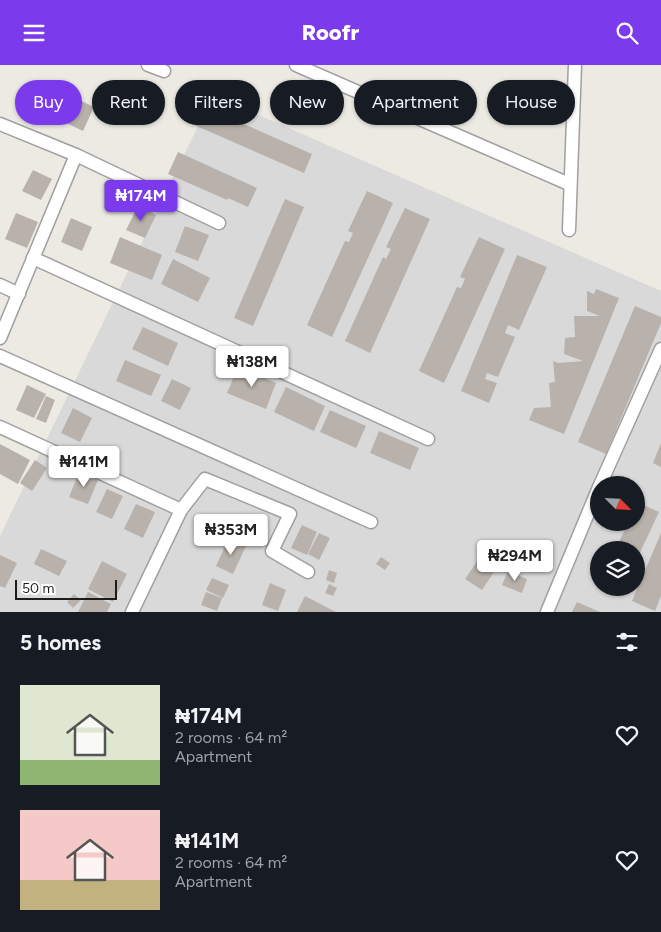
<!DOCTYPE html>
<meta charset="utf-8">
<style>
body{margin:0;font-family:Figtree,sans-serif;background:#20242c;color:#f1f3f6;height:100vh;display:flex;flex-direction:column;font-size:19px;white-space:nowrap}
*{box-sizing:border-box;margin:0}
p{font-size:16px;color:#9ea1a6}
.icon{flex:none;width:28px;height:28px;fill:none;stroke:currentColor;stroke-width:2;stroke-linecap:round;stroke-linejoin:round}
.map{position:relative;height:547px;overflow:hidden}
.sheet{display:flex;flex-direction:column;background:#171b24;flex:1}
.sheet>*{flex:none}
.guide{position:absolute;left:15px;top:15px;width:631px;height:45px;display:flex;gap:10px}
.needle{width:32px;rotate:114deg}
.fabs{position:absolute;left:590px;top:411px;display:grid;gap:10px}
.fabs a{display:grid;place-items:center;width:55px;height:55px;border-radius:50%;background:#171b24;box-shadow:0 1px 4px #0004;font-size:25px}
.scale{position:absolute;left:15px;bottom:12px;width:102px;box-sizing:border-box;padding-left:5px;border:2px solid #1c1c1c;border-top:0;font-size:14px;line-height:18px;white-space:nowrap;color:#1c1c1c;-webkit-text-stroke:4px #fff;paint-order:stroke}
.price{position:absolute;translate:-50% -42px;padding:0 11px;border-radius:5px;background:#fff;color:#222;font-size:16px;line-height:32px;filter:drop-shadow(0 1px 2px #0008)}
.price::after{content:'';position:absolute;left:50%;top:30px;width:15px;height:11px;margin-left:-8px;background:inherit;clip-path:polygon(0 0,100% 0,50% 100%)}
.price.selected{background:#7c3aed;color:#fff}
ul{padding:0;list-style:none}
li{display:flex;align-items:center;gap:15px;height:125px;padding:0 20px}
li span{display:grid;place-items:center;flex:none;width:140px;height:100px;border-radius:0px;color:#555}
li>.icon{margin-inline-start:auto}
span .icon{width:60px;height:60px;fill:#fffc;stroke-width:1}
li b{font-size:21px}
h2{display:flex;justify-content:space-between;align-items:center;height:60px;padding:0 20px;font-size:21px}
.pill{padding:0 18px;border-radius:22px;background:#171b24;box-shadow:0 1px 4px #0004;font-size:18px;line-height:45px}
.pill.selected{background:#7c3aed;color:#fff}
header{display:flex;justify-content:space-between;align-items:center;height:65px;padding:0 20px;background:#7c3aed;color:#fff;font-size:22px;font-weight:800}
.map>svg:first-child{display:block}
.residential{fill:#dad9d9;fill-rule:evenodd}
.building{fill:#b9b2ac}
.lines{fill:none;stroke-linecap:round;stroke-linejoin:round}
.minor-casing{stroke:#a0a0a0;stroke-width:15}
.minor{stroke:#fff;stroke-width:12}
</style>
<header><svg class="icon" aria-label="menu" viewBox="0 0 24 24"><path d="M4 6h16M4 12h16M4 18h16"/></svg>Roofr<svg class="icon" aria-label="search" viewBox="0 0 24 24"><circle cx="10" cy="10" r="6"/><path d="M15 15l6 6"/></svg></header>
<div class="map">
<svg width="661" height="547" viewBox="0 0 661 547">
<rect width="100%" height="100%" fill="#eceae3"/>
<path class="residential" d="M213,30L661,226V547H0V471ZM599,420H636V458H599ZM599,485H636V522H599Z"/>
<g class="building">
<path d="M71,31L94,42L83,66L60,55Z"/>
<path d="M201,40L312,89L304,108L192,59Z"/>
<path d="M178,87L257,123L248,142L228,133L227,135L168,109Z"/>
<path d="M33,105L52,114L41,135L22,126Z"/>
<path d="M367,126L393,138L332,272L307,260L345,176L349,177L353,168L348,166Z"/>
<path d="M285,134L304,142L253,261L234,253Z"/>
<path d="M138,141L156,150L145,173L126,165Z"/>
<path d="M405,143L430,154L370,288L345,276L383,192L386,194L391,184L386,182Z"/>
<path d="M16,148L38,157L27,183L5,174Z"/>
<path d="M71,153L92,162L82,186L61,177Z"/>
<path d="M185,161L209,170L198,196L175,187Z"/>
<path d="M120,172L162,190L152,215L110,198Z"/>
<path d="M479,172L505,184L444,318L419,306L457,222L461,223L465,214L460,212Z"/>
<path d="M517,190L547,202L519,265L508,260L505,268L515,272L498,312L487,308L485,314L497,318L489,338L461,326Z"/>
<path d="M173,194L210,213L198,237L161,219Z"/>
<path d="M596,224L619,233L564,369L529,355L534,343L551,342L549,318L555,317L553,296L558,298L583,296L564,289L565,273L575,272L574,251H600L587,246V226L594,229Z"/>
<path d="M635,241L661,252V258L606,389L578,377Z"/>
<path d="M143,262L178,278L168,301L132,284Z"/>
<path d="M125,295L161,310L151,331L116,316Z"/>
<path d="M238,302L276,318L266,344L227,328Z"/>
<path d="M172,314L191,323L180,345L161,336Z"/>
<path d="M27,320L46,329L34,353L16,345Z"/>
<path d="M286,322L325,341L314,366L274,347Z"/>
<path d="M46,331L55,335L46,358L36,354Z"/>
<path d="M73,343L92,353L80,377L61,368Z"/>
<path d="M330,345L366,361L356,383L320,367Z"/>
<path d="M379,366L419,383L410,405L370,388Z"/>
<path d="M661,378V402L653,398Z"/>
<path d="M0,379L30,395L18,419L0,409Z"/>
<path d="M35,395L47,403L32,426L20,418Z"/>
<path d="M79,408L98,415L88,439L69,432Z"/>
<path d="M107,424L123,431L112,454L96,447Z"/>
<path d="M637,437L659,447L636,496V485H615L628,458H636Z"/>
<path d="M136,439L155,447L143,473L124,464Z"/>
<path d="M236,459L254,466L248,479L230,472Z"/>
<path d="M302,460L317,467L307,490L291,483Z"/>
<path d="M319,468L330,473L319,495L308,489Z"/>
<path d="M661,468V531L655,546L632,536Z"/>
<path d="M229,473L246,481L233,509L216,501Z"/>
<path d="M41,484L67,496L59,511L34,499Z"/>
<path d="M0,490L17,498L5,523L0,521Z"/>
<path d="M381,492L390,498L385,505L376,499Z"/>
<path d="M480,492L496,504L482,525L465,514Z"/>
<path d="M102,496L127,509L113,537L88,524Z"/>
<path d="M329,505L337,508L334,518L326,515Z"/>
<path d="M508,506L527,514L522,528L502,520Z"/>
<path d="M212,513L229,520L223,533L206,525Z"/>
<path d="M270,518L286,525L278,546L262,540Z"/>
<path d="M329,519L337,523L333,531L325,528Z"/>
<path d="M602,522H624L620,531Z"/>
<path d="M88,527L111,539L107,547H78Z"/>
<path d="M206,527L222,533L217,546L201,540Z"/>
<path d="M74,529L81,535L73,543L67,537Z"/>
<path d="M305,531L336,547H297Z"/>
<path d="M577,537L600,547H572Z"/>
</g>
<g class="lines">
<g class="minor-casing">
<g id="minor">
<path d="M148,0L164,6"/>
<path d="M296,0L569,119"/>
<path d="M0,59L76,90L219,158"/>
<path d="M569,165L575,0"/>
<path d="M33,193L428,374"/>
<path d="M0,220L19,229"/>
<path d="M0,273L76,90"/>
<path d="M0,291L371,457"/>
<path d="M0,362L181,445"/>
<path d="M600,420L661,284"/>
<path d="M132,547L181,445L205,414L290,449L272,486L308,507"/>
<path d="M547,547L599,422"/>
</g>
</g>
<use href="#minor" class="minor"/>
</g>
</svg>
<div class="fabs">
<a><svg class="needle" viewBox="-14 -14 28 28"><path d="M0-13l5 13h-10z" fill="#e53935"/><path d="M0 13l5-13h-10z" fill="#9ea1a6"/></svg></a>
<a><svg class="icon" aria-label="layers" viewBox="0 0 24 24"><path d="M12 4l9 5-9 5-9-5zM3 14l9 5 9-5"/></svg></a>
</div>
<div class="scale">50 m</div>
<b class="price selected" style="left:141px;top:157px">₦174M</b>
<b class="price" style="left:252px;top:323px">₦138M</b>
<b class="price" style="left:84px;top:423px">₦141M</b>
<b class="price" style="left:231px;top:491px">₦353M</b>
<b class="price" style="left:515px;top:517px">₦294M</b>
<div class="guide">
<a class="pill selected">Buy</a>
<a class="pill">Rent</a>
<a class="pill">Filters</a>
<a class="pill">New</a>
<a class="pill">Apartment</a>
<a class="pill">House</a>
</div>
</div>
<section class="sheet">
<h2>5 homes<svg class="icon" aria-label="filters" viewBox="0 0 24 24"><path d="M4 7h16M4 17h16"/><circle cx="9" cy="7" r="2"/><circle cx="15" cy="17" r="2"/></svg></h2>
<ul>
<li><span style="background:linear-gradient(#dfe7d0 75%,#8fb573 0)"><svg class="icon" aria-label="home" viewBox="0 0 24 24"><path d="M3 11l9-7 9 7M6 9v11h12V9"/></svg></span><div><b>₦174M</b><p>2 rooms · 64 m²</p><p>Apartment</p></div><svg class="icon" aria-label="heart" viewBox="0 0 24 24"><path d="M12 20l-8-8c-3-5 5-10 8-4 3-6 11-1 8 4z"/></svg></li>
<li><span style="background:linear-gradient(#f6c9c9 70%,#c2b280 0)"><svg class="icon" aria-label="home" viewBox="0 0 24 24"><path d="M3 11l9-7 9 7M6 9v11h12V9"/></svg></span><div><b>₦141M</b><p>2 rooms · 64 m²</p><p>Apartment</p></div><svg class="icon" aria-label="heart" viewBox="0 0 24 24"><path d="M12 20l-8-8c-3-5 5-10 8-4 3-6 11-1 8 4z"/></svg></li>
</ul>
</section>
